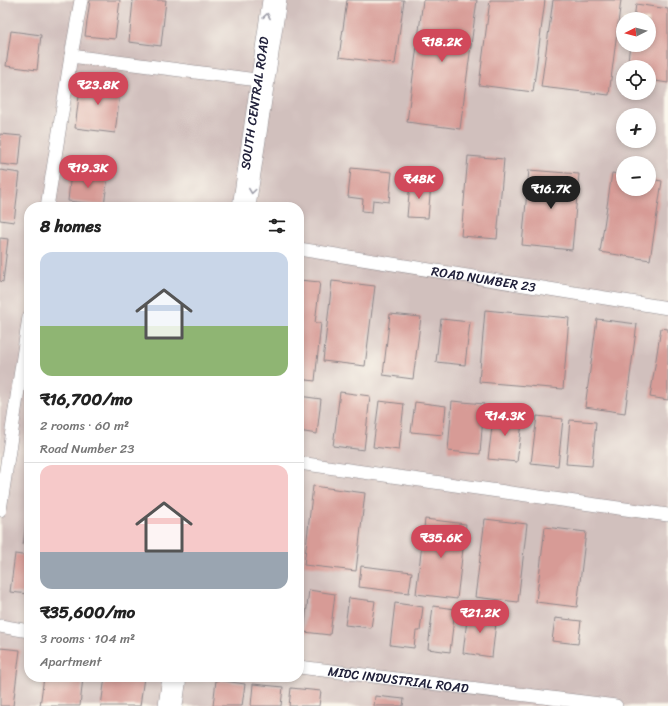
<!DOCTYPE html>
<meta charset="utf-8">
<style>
body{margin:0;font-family:Sriracha,sans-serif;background:#f6f6f6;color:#222;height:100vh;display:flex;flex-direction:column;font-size:15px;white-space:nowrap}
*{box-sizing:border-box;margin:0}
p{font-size:13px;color:#767676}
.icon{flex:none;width:22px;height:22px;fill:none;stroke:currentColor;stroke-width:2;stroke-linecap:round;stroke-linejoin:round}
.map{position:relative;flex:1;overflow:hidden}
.drawer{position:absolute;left:24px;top:202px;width:280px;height:480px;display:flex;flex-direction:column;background:#fff;border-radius:16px;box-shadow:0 2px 6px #0003}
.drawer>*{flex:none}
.needle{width:26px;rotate:264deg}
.buttons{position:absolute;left:616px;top:12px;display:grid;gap:8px}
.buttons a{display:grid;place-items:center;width:40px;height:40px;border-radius:50%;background:#fff;box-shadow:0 2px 6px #0003;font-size:20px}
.price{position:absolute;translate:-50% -34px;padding:0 9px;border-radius:14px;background:#d1495b;color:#fff;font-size:13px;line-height:26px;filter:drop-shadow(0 1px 2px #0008)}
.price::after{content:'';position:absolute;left:50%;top:24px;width:12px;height:9px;margin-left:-6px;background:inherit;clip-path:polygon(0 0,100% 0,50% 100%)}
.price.selected{background:#222;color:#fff}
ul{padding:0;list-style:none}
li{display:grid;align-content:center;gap:8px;height:212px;padding:0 16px}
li+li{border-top:1px solid #e0e0e0}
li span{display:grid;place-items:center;height:124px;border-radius:12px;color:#555}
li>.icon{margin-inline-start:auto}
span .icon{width:72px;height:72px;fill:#fffc;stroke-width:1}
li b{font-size:17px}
h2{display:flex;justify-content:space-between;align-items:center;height:48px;padding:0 16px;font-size:17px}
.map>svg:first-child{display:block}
.industrial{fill:#d1c0bd;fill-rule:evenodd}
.building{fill:#d79b96}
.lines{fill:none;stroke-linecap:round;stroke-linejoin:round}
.street-casing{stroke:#8d8689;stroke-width:14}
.street{stroke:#fff;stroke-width:13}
.oneway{stroke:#9c9ca7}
.labels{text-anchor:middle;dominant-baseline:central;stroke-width:3;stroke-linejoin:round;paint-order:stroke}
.street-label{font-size:13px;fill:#22223b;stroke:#fbf7ec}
</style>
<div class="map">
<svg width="668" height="706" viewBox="0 0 668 706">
<rect width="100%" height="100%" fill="#fbf7ec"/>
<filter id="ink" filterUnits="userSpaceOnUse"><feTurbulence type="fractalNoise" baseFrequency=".025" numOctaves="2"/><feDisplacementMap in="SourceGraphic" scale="8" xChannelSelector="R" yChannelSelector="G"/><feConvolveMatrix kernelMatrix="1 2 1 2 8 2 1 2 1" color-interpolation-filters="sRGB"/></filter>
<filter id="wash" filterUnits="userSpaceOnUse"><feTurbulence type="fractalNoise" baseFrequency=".012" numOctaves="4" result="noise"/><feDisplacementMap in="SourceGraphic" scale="16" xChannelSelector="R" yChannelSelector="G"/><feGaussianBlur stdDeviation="0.9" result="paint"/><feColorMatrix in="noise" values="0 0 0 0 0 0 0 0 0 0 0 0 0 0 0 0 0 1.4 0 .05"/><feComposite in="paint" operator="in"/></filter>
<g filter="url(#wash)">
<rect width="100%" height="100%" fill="#f8ead7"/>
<path class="industrial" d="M0,0H668V706H0ZM623,19H649V45H623ZM623,67H649V93H623ZM623,115H649V141H623ZM623,163H649V189H623ZM29,207H299V677H29Z"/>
<g id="blocks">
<g class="building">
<path d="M90,0H120L115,39L85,36Z"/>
<path d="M133,0H166L161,46L129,42Z"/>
<path d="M347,0H404L395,64L339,57Z"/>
<path d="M423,0H477L460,129L407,122Z"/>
<path d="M490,0H545L533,92L479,85Z"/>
<path d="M553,0H621L609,95L541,87Z"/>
<path d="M636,4L668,9V83L649,80V67H627L630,45H649V19H634Z"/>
<path d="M11,31L41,35L37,70L6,66Z"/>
<path d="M81,80L121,85L115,133L75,128Z"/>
<path d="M0,134L22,136L19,166L0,164Z"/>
<path d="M468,156L504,159L497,239L461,236Z"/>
<path d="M351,168L392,172L389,202L373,200L372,212L362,211L363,199L348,197Z"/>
<path d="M0,170L20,173L14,222L0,220Z"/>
<path d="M529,170L579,174L572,250L522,245Z"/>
<path d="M71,172L108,177L104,205L68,201Z"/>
<path d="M612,173L623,175V189H649V179L662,181L650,260L600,252Z"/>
<path d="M410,182L431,184L428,218L407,217Z"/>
<path d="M0,238L8,239L3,282L0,281Z"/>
<path d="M299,280L320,282L315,323H321L315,381L299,379Z"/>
<path d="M332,281L375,286L365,366L323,361Z"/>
<path d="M485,310L569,318L563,389L479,382Z"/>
<path d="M390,314L421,317L413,379L383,375Z"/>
<path d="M441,319L470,322L465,365L436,362Z"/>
<path d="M597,319L637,324L625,413L585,407Z"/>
<path d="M661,328L668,329V400L650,397Z"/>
<path d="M340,392L370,396L364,450L333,446Z"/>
<path d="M299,396L321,399L317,434L299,431Z"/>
<path d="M379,401L404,404L399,450L373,447Z"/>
<path d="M452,401L484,404L480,454L448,451Z"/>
<path d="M415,402L446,406L443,435L411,432Z"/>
<path d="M494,411L523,415L517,462L488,459Z"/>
<path d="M537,416L563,419L558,466L531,463Z"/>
<path d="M570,420L596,422L592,466L566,464Z"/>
<path d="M313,486L365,493L356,571L304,565Z"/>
<path d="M27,513L29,514V546L23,545Z"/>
<path d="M425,519L466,524L457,599L416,594Z"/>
<path d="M485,519L527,524L518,602L475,597Z"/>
<path d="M545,527L586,532L577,607L536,602Z"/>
<path d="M15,554L29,556V594L10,592Z"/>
<path d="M361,566L412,572L409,593L359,587Z"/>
<path d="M309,590L335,594L330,635L304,632Z"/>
<path d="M349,598L375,601L371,628L345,625Z"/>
<path d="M395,603L423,607L420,631H416L414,648L390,645Z"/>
<path d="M433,606L455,609L450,652L428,649Z"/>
<path d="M468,611L497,614L492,657L463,653Z"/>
<path d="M555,618L581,621L578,644L552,641Z"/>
<path d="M0,648L20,650L13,706H0Z"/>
<path d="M44,677H83L80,706H40Z"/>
<path d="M105,677H144L140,706H101Z"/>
<path d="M216,680L245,684L242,706H213Z"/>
<path d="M253,684L283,687L281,706H251Z"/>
<path d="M291,688L321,691L319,706H289Z"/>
<path d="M375,696L404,699L403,706H374Z"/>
</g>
</g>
</g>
<g filter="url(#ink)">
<use href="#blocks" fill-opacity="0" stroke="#8d8689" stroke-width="1"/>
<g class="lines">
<g class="street-casing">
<g id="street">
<path d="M71,56L265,81"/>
<path d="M47,207L71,56L81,0"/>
<path id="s1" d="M239,207L269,0"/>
<path d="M249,207L280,0"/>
<path id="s2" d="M299,249L668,308"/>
<path d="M299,463L668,515"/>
<path d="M0,510L29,317"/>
<path d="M0,626L29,631"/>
<path id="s3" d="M299,667L616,706"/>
<path d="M165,706L169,677"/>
<path d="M176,706L180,677"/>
</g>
</g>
<use href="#street" class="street"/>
</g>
<defs><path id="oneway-chevron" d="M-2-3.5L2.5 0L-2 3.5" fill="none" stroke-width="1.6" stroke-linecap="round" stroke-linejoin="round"/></defs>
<g class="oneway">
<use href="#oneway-chevron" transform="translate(267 16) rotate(-81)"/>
<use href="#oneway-chevron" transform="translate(252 191) rotate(98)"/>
</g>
</g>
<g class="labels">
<g class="street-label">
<text stroke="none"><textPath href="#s1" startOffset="105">SOUTH CENTRAL ROAD</textPath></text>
<text stroke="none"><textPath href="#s2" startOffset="187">ROAD NUMBER 23</textPath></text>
<text stroke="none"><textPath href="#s3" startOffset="100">MIDC INDUSTRIAL ROAD</textPath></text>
</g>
</g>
</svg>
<div class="buttons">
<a><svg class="needle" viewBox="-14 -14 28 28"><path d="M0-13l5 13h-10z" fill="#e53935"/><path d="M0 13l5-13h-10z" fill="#767676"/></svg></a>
<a><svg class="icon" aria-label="locate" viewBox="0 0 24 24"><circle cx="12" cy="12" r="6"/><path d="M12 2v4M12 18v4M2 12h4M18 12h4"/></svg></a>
<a>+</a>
<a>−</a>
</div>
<b class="price" style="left:442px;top:63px">₹18.2K</b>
<b class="price" style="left:98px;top:106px">₹23.8K</b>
<b class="price" style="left:88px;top:189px">₹19.3K</b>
<b class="price" style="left:419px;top:200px">₹48K</b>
<b class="price selected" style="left:551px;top:210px">₹16.7K</b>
<b class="price" style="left:505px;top:437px">₹14.3K</b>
<b class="price" style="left:441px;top:559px">₹35.6K</b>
<b class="price" style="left:480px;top:634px">₹21.2K</b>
<section class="drawer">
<h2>8 homes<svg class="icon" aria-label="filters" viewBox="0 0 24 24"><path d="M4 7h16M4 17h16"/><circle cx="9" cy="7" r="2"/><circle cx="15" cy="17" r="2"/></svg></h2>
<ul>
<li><span style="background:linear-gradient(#c9d6e8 60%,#8fb573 0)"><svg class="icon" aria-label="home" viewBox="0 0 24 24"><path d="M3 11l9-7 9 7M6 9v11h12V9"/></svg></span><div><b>₹16,700/mo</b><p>2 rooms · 60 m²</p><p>Road Number 23</p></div></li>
<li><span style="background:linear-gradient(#f6c9c9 70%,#9aa5b1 0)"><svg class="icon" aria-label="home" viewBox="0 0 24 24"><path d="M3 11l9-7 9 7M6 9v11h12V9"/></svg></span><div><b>₹35,600/mo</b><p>3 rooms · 104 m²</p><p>Apartment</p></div></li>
</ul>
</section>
</div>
